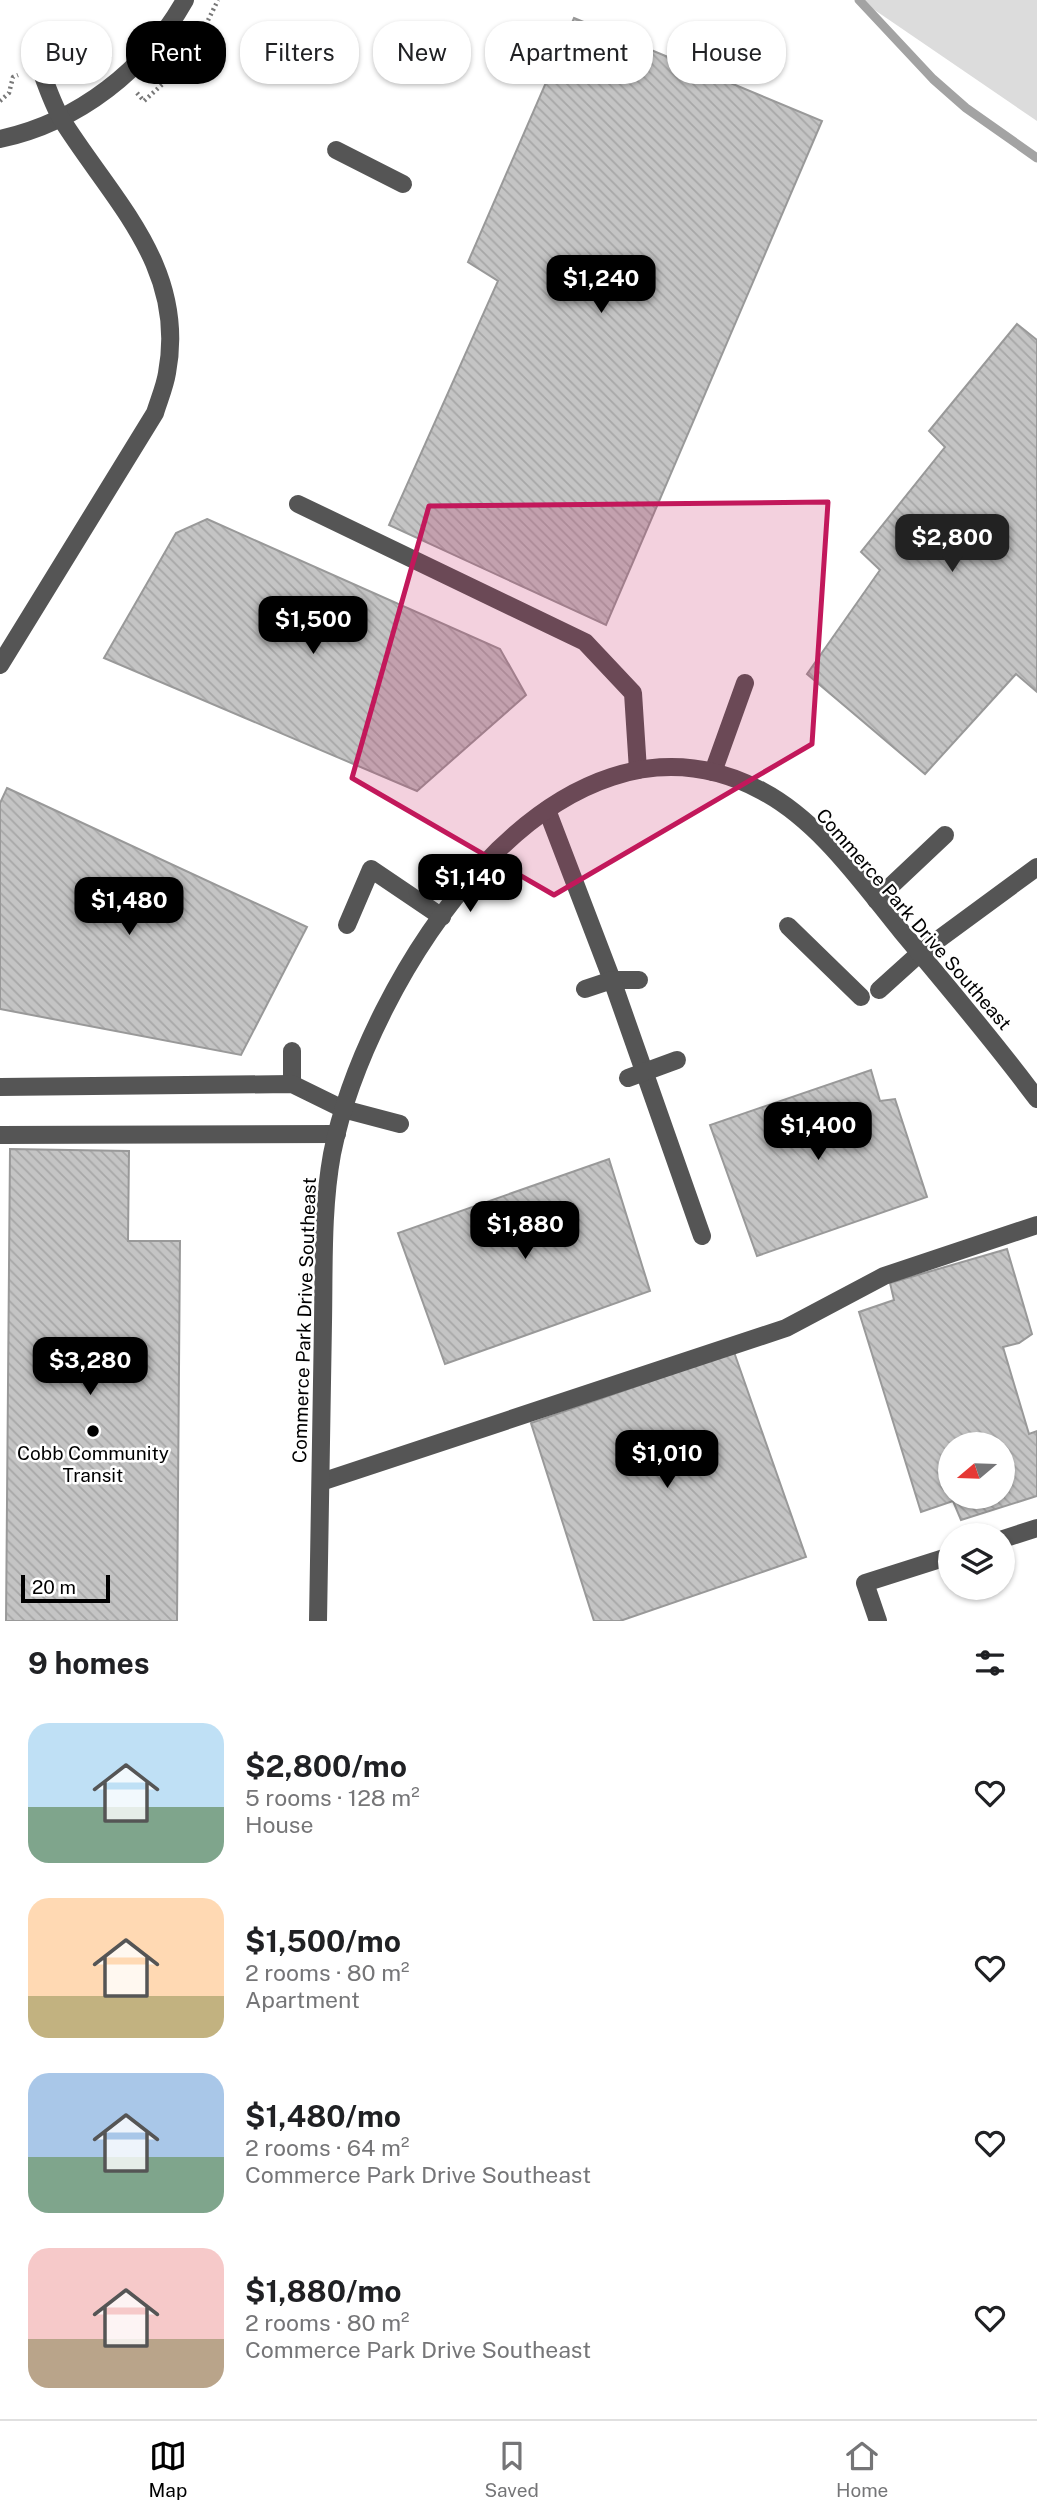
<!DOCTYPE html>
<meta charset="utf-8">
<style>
body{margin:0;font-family:"Public Sans",sans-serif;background:#f6f6f6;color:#202124;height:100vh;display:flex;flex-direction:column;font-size:26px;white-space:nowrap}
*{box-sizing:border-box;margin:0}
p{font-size:23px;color:#757577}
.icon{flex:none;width:38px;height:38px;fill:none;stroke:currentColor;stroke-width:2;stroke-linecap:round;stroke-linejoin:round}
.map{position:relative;height:1621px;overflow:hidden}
.sheet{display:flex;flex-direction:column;background:#fff;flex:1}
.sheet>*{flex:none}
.top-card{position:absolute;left:21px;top:21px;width:996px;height:63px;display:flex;gap:14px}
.needle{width:46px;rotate:251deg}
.fabs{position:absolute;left:938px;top:1432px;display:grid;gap:14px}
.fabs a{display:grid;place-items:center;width:77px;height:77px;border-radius:50%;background:#fff;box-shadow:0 2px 5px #0004;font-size:35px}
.scale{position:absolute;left:21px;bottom:18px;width:89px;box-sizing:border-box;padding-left:7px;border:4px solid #000;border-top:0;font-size:19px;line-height:24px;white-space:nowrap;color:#000;-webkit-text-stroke:5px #fff;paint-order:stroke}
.price{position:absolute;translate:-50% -60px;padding:0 16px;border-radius:14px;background:#000;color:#fff;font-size:23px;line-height:46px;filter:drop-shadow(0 2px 4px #0008)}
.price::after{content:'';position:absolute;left:50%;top:42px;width:21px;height:16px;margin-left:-10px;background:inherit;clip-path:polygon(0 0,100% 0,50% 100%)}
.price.on{background:#222;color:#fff}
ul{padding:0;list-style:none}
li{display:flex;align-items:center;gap:21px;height:175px;padding:0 28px}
li span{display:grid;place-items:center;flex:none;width:196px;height:140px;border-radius:21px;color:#555}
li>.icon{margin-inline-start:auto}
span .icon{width:84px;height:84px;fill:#fffc;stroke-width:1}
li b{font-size:30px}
h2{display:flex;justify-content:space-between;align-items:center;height:84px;padding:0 28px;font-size:30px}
.chip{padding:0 24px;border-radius:28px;background:#fff;box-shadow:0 2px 5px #0004;font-size:24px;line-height:63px}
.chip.on{background:#000;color:#fff}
.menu{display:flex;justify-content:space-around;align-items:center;height:98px;border-top:2px solid #e0e0e0;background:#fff;font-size:19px;color:#757577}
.menu a{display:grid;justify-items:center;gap:4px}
.menu .on{color:#000}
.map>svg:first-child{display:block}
.park{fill:#dcdcdc}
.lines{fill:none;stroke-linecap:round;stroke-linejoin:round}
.stream{stroke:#a3a3a3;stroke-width:9}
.building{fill:url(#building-back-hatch);stroke:#999;stroke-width:2;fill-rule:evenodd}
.path{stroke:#777;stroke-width:4.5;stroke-dasharray:2 3.5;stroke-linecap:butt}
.minor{stroke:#555;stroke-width:18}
.marked{fill:#c2185b;fill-opacity:0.2;stroke:#c2185b;stroke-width:5;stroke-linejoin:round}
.poi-dot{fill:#000;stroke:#fff;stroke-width:2.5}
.labels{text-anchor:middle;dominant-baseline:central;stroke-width:5;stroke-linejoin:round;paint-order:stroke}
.street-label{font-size:19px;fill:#000;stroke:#fff}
.poi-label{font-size:19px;fill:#000;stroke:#fff}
</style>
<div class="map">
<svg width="1037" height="1621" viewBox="0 0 1037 1621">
<defs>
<pattern id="building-back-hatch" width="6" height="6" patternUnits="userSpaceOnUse" patternTransform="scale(1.75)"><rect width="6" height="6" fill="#c4c4c4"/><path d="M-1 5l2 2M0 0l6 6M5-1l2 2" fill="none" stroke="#a7a7a7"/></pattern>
</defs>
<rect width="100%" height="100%" fill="#fff"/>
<path class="park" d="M860,0H1037V121Z"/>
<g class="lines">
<path class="stream" d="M859,0L933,79L966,108L1037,158"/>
</g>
<g class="building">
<path d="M574,18L822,121L606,625L389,525L498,281L468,262Z"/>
<path d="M1017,324L1037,340V692L1016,674L925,774L807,674L880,570L861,552L945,447L929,431Z"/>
<path d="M207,519L500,649L526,695L417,791L104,658L176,533Z"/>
<path d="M7,788L307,927L241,1055L0,1009V803Z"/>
<path d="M871,1070L880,1101L895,1099L927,1197L757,1256L710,1125Z"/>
<path d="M10,1149L129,1151L128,1241H180L177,1621H6Z"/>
<path d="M609,1159L650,1291L445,1364L398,1233Z"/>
<path d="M1007,1249L1032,1334L1019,1343L1003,1347L1029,1434L1037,1431V1496L961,1520L953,1501L921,1512L859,1312L894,1300L890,1283ZM950,1444H1003V1496H950Z"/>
<path d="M734,1352L806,1557L620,1621H594L531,1423Z"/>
</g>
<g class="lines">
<g class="path">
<path d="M60,63L104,51L110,59"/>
<path d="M137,93L144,101L188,61L218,0"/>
<path d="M0,101L9,93L13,77L18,75"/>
</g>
<g class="minor">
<path d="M0,139C79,122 146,69 185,0"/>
<path d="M336,150L403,184"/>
<path d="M298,504L585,642L633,693L638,770"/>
<path d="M0,665L155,413C159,400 165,386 167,373C187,267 113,201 62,120C50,100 43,74 34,52"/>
<path d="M713,772L745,683"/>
<path d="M547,810L612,980H639"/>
<path d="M876,900L945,835"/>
<path d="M347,925L371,869L442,917"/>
<path d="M788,926L861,997"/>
<path d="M585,989L612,980L702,1236"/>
<path d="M879,990L920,953L1037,867"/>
<path d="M292,1051V1084"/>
<path d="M628,1078L677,1060"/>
<path d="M0,1087L292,1084L343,1109L400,1124"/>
<path d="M0,1135L337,1134"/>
<path d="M321,1482L786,1328L884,1276L1037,1225"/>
<path d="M1003,1539L1037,1528"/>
<path d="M318,1621C320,1521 321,1422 323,1322C324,1266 322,1209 332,1154C366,983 554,680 762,791C819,821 862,883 902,932C948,987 994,1041 1037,1099"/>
<path d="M878,1621L865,1583L950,1556"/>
</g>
</g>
<path class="marked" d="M828,502L812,744L554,895L352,778L429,506Z"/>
<circle class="poi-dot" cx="93" cy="1431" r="7"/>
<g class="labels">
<g class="street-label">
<text transform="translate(914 919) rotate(49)">Commerce Park Drive Southeast</text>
<text transform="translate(304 1320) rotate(-88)">Commerce Park Drive Southeast</text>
</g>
<g class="poi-label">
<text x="93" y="1453">Cobb Community<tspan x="93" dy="22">Transit</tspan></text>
</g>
</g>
</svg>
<div class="fabs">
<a><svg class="needle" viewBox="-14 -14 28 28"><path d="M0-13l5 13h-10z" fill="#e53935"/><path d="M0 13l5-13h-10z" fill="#757577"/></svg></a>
<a><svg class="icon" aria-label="layers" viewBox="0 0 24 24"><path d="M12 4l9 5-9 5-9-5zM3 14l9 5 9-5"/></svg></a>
</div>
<div class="scale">20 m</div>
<b class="price" style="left:601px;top:315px">$1,240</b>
<b class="price on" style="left:952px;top:574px">$2,800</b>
<b class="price" style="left:313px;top:656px">$1,500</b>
<b class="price" style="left:470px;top:914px">$1,140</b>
<b class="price" style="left:129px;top:937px">$1,480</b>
<b class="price" style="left:818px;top:1162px">$1,400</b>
<b class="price" style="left:525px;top:1261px">$1,880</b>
<b class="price" style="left:90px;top:1397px">$3,280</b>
<b class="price" style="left:667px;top:1490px">$1,010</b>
<div class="top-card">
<a class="chip">Buy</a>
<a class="chip on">Rent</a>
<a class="chip">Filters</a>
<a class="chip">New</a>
<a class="chip">Apartment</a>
<a class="chip">House</a>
</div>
</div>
<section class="sheet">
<h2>9 homes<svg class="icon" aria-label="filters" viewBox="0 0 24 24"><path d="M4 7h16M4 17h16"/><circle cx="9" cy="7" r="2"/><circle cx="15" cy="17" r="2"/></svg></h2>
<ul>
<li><span style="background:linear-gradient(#bfe0f5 60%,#7fa58c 0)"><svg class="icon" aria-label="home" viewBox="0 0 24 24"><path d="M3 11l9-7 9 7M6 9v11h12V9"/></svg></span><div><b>$2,800/mo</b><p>5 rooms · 128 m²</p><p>House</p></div><svg class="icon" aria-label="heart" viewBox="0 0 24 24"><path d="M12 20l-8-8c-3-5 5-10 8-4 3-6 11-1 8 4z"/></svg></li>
<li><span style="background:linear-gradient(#ffd9b3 70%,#c2b280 0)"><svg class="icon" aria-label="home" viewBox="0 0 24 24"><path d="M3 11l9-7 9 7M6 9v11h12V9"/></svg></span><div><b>$1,500/mo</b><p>2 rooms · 80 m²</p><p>Apartment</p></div><svg class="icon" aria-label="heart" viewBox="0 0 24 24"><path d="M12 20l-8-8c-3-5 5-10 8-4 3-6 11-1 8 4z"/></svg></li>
<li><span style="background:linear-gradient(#a9c7e8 60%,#7fa58c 0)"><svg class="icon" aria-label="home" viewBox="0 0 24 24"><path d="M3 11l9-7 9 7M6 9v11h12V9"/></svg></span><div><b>$1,480/mo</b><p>2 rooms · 64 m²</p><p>Commerce Park Drive Southeast</p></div><svg class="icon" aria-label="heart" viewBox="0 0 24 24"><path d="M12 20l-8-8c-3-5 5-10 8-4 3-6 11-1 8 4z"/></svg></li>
<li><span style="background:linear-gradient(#f6c9c9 65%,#b9a48a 0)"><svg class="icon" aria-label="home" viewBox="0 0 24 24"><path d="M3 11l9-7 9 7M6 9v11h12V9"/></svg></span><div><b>$1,880/mo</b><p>2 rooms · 80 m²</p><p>Commerce Park Drive Southeast</p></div><svg class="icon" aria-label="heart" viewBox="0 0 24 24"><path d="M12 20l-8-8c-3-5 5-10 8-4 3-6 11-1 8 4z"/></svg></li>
</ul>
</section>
<nav class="menu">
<a class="on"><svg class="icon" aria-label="map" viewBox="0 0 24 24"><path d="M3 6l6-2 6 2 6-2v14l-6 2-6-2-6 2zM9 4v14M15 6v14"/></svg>Map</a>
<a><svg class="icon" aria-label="saved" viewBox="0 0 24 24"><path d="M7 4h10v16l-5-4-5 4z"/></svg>Saved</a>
<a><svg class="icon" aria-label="home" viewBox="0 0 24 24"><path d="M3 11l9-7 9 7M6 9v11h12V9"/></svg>Home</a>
</nav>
